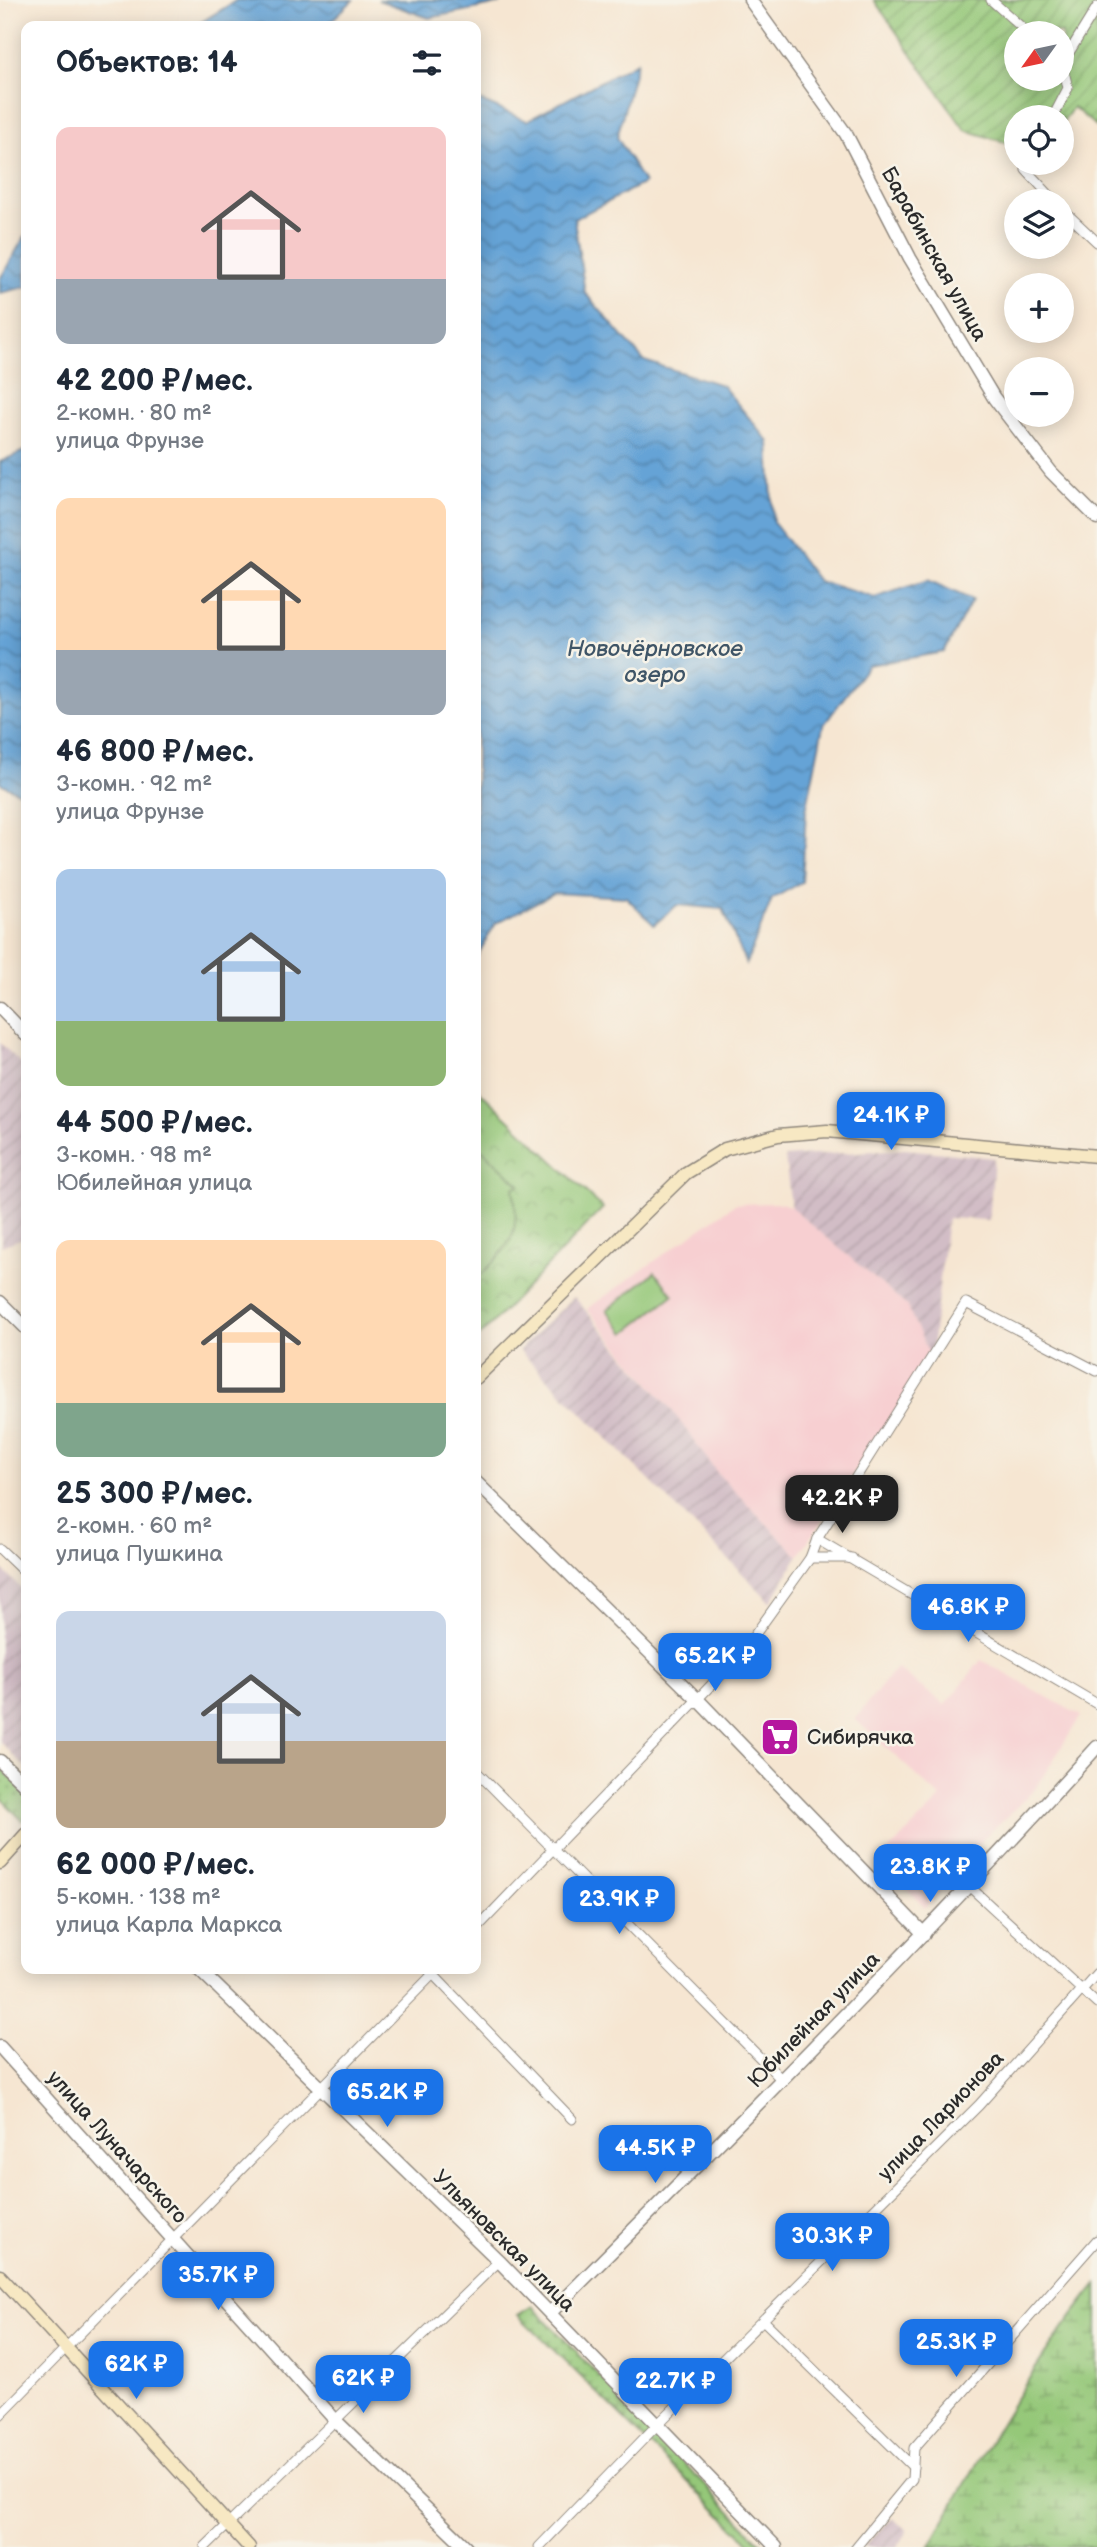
<!DOCTYPE html>
<html lang="ru">
<meta charset="utf-8">
<style>
body{margin:0;font-family:"Balsamiq Sans",sans-serif;background:#f6f6f7;color:#1f2937;height:100vh;display:flex;flex-direction:column;font-size:26px;white-space:nowrap}
*{box-sizing:border-box;margin:0}
p{font-size:23px;color:#747a83}
.icon{flex:none;width:38px;height:38px;fill:none;stroke:currentColor;stroke-width:2;stroke-linecap:round;stroke-linejoin:round}
.map{position:relative;flex:1;overflow:hidden}
.drawer{position:absolute;left:21px;top:21px;width:460px;height:1953px;display:flex;flex-direction:column;background:#fff;border-radius:14px;box-shadow:0 4px 18px #0003}
.drawer>*{flex:none}
.needle{width:46px;rotate:237deg}
.fabs{position:absolute;left:1004px;top:21px;display:grid;gap:14px}
.fabs a{display:grid;place-items:center;width:70px;height:70px;border-radius:50%;background:#fff;box-shadow:0 4px 18px #0003;font-size:35px}
.price{position:absolute;translate:-50% -60px;padding:0 16px;border-radius:14px;background:#1a73e8;color:#fff;font-size:23px;line-height:46px;filter:drop-shadow(0 2px 4px #0008)}
.price::after{content:'';position:absolute;left:50%;top:42px;width:21px;height:16px;margin-left:-10px;background:inherit;clip-path:polygon(0 0,100% 0,50% 100%)}
.price.on{background:#222;color:#fff}
ul{padding:0;list-style:none}
li{display:grid;align-content:center;gap:14px;height:371px;padding:0 35px}
li span{display:grid;place-items:center;height:217px;border-radius:14px;color:#555}
li>.icon{margin-inline-start:auto}
span .icon{width:126px;height:126px;fill:#fffc;stroke-width:1}
li b{font-size:30px}
h2{display:flex;justify-content:space-between;align-items:center;height:84px;padding:0 35px;font-size:30px}
.map>svg:first-child{display:block}
.built{fill:#f7cfd1}
.industrial{fill:url(#industrial-furrows)}
.grass{fill:url(#grass-dots);stroke:#607a52;stroke-width:2}
.wetland{fill:url(#wetland-marsh);stroke:#607a52;stroke-width:2}
.park{fill:url(#park-crowns);stroke:#607a52;stroke-width:2}
.garden{fill:url(#garden-furrows);stroke:#607a52;stroke-width:2;fill-rule:evenodd}
.pitch{fill:#95c879;stroke:#607a52;stroke-width:2}
.water{fill:url(#water-waves);stroke:#486780;stroke-width:2}
.lines{fill:none;stroke-linecap:round;stroke-linejoin:round}
.minor-casing{stroke:#90887e;stroke-width:11}
.tertiary-casing{stroke:#90887e;stroke-width:15}
.secondary-casing{stroke:#90887e;stroke-width:15}
.minor{stroke:#fff;stroke-width:9}
.tertiary{stroke:#fff;stroke-width:12}
.secondary{stroke:#f7e8c3;stroke-width:12}
.labels{text-anchor:middle;dominant-baseline:central;stroke-width:5;stroke-linejoin:round;paint-order:stroke}
.street-label{font-size:21px;fill:#2b2b2b;stroke:#f7f3e8}
.poi-label{font-size:21px;fill:#2b2b2b;stroke:#f7f3e8;text-anchor:start}
.water-label{font-size:23px;font-style:italic;fill:#3f5567;stroke:#f7f3e8}
</style>
<div class="map">
<svg width="1097" height="2547" viewBox="0 0 1097 2547">
<defs>
<pattern id="industrial-furrows" width="10" height="10" patternUnits="userSpaceOnUse" patternTransform="scale(1.75)"><rect width="10" height="10" fill="#d2bdc6"/><path d="M-1 1l2-2M0 10L10 0M9 11l2-2" fill="none" stroke="#b4a3aa"/></pattern>
<pattern id="grass-dots" width="8" height="8" patternUnits="userSpaceOnUse" patternTransform="scale(1.75)"><rect width="8" height="8" fill="#95c879"/><path d="M2 2h.1M6 6h.1" fill="none" stroke="#7aa363" stroke-width="1.8" stroke-linecap="round"/></pattern>
<pattern id="wetland-marsh" width="20" height="14" patternUnits="userSpaceOnUse" patternTransform="scale(1.75)"><rect width="20" height="14" fill="#95c879"/><path d="M1 5h8M5 5V1M11 12h8M15 12V8" fill="none" stroke="#7aa363"/></pattern>
<pattern id="park-crowns" width="20" height="18" patternUnits="userSpaceOnUse" patternTransform="scale(1.75)"><rect width="20" height="18" fill="#95c879"/><path d="M2 6a3 3 0 1 1 6 0M12 15a3 3 0 1 1 6 0" fill="none" stroke="#7aa363"/></pattern>
<pattern id="garden-furrows" width="10" height="10" patternUnits="userSpaceOnUse" patternTransform="scale(1.75)"><rect width="10" height="10" fill="#95c879"/><path d="M-1 1l2-2M0 10L10 0M9 11l2-2" fill="none" stroke="#7aa363"/></pattern>
<pattern id="water-waves" width="16" height="10" patternUnits="userSpaceOnUse" patternTransform="scale(1.75)"><rect width="16" height="10" fill="#65a3d6"/><path d="M0 5q4-4 8 0t8 0" fill="none" stroke="#5385ae"/></pattern>
</defs>
<rect width="100%" height="100%" fill="#f7f3e8"/>
<filter id="ink" filterUnits="userSpaceOnUse"><feTurbulence type="fractalNoise" baseFrequency=".0143" numOctaves="2"/><feDisplacementMap in="SourceGraphic" scale="14" xChannelSelector="R" yChannelSelector="G"/><feConvolveMatrix kernelMatrix="1 2 1 2 8 2 1 2 1" color-interpolation-filters="sRGB"/></filter>
<filter id="wash" filterUnits="userSpaceOnUse"><feTurbulence type="fractalNoise" baseFrequency=".00686" numOctaves="4" result="noise"/><feDisplacementMap in="SourceGraphic" scale="28" xChannelSelector="R" yChannelSelector="G"/><feGaussianBlur stdDeviation="1.57" result="paint"/><feColorMatrix in="noise" values="0 0 0 0 0 0 0 0 0 0 0 0 0 0 0 0 0 1.4 0 .05"/><feComposite in="paint" operator="in"/></filter>
<g filter="url(#wash)">
<rect width="100%" height="100%" fill="#f6e6d2"/>
<g class="built">
<path d="M781,1203L791,1207L907,1306L931,1358L798,1556L718,1474L671,1409L587,1309L735,1204Z"/>
<path d="M981,1660L1081,1716L1035,1789L984,1838L925,1908L880,1860L941,1798L855,1719L896,1668L945,1705Z"/>
</g>
<g class="industrial">
<path d="M0,1043L26,1068V1237L1,1246Z"/>
<path d="M905,1149L994,1158L989,1220L947,1218L931,1358L907,1306L791,1207L785,1157Z"/>
<path d="M574,1297L671,1409L718,1474L798,1556L771,1602L519,1350Z"/>
<path d="M0,1567L26,1593V1768L0,1742Z"/>
<path d="M893,2517L907,2530L898,2547H865Z"/>
</g>
<g class="grass">
<path d="M0,1767L26,1793V1818L23,1821L0,1797Z"/>
<path d="M532,2306L765,2547H754L518,2315Z"/>
</g>
<path class="wetland" d="M1097,2284V2547H929C980,2458 1032,2364 1097,2284Z"/>
<path class="park" d="M476,1088L603,1208L476,1340Z"/>
<path class="garden" d="M874,0H1097V127L1073,107L1062,124V117H1017V153L1004,142L965,130ZM1017,33H1062V79H1017Z"/>
<g class="pitch">
<path d="M476,1144L520,1185L513,1188C521,1233 512,1243 482,1274L476,1276Z"/>
<path d="M655,1272L673,1295L625,1333L607,1310Z"/>
</g>
<g class="water">
<path d="M237,0H353L326,26H195Z"/>
<path d="M378,0H493L499,4L429,18Z"/>
<path d="M637,62L617,137L644,183L574,219L585,293L644,361L722,385L769,442L773,522L818,581L875,598L928,580L972,600L944,652L868,665L823,726L806,811L802,882L772,899L746,964L723,909L677,905L654,925L626,897L554,893L496,923L476,958V99L527,121Z"/>
<path d="M26,234V287L0,293V279Z"/>
<path d="M26,450V796L0,783V462Z"/>
</g>
</g>
<g filter="url(#ink)">
<g class="lines">
<g class="minor-casing">
<g id="minor">
<path d="M991,0L1028,33"/>
<path d="M1062,64L1097,7"/>
<path d="M1053,117L1068,88L1062,63"/>
<path d="M1029,163L1026,170L1055,201"/>
<path d="M1062,209L1097,242"/>
<path d="M817,1539L1097,1704"/>
<path d="M0,1549L26,1574"/>
<path d="M810,1558H852"/>
<path d="M476,1771L783,2081"/>
<path d="M970,1887L1097,2004"/>
<path d="M476,1929L741,1654L810,1558L817,1539L966,1303L1097,1371"/>
<path d="M428,1969L572,2119"/>
<path d="M764,2321L913,2467"/>
<path d="M0,2415L438,1969"/>
<path d="M205,2547L499,2261"/>
<path d="M539,2547L658,2424L979,2105L1097,1973"/>
<path d="M856,2547L912,2479L914,2448L1097,2240"/>
</g>
</g>
<g class="tertiary-casing">
<g id="tertiary">
<path d="M750,0L846,134L910,258L994,398L1051,472L1097,518"/>
<path d="M0,1008L26,1035"/>
<path d="M0,1302L26,1328"/>
<path d="M476,1482L698,1700L924,1934"/>
<path d="M0,1761L26,1786"/>
<path d="M199,1969L499,2261L776,2547"/>
<path d="M0,2047L336,2421L466,2547"/>
<path d="M550,2313C736,2127 921,1941 1097,1747"/>
</g>
</g>
<g class="secondary-casing">
<g id="secondary">
<path d="M476,1378L686,1173L725,1149L778,1135L827,1131L1097,1156"/>
<path d="M0,1863L26,1834"/>
<path d="M0,2276L249,2547"/>
</g>
</g>
<use href="#minor" class="minor"/>
<use href="#tertiary" class="tertiary"/>
<use href="#secondary" class="secondary"/>
</g>
</g>
<defs>
<g id="supermarket-square" transform="scale(2.0125)"><rect x="-9" y="-9" width="18" height="18" rx="4" fill="#b5179e" stroke="#f7f3e8"/><path d="M-6-5.5h2.5l.6 2H6L4.5 2H-2.5L-4.4-4H-6ZM-1.5 3.2a1.3 1.3 0 1 0 .1 0ZM3 3.2a1.3 1.3 0 1 0 .1 0Z" fill="#fff"/></g>
</defs>
<g fill-rule="evenodd">
<use href="#supermarket-square" x="780" y="1737"/>
</g>
<g class="labels">
<g class="street-label">
<text transform="translate(934 254) rotate(61)">Барабинская улица</text>
<text transform="translate(814 2020) rotate(-46)">Юбилейная улица</text>
<text transform="translate(941 2116) rotate(-46)">улица Ларионова</text>
<text transform="translate(117 2147) rotate(48)">улица Луначарского</text>
<text transform="translate(504 2241) rotate(45)">Ульяновская улица</text>
</g>
<g class="poi-label">
<text x="807" y="1737">Сибирячка</text>
</g>
<g class="water-label">
<text x="655" y="649">Новочёрновское<tspan x="655" dy="26">озеро</tspan></text>
</g>
</g>
</svg>
<div class="fabs">
<a><svg class="needle" viewBox="-14 -14 28 28"><path d="M0-13l5 13h-10z" fill="#e53935"/><path d="M0 13l5-13h-10z" fill="#747a83"/></svg></a>
<a><svg class="icon" aria-label="locate" viewBox="0 0 24 24"><circle cx="12" cy="12" r="6"/><path d="M12 2v4M12 18v4M2 12h4M18 12h4"/></svg></a>
<a><svg class="icon" aria-label="layers" viewBox="0 0 24 24"><path d="M12 4l9 5-9 5-9-5zM3 14l9 5 9-5"/></svg></a>
<a>+</a>
<a>−</a>
</div>
<b class="price" style="left:891px;top:1152px">24.1K ₽</b>
<b class="price on" style="left:842px;top:1535px">42.2K ₽</b>
<b class="price" style="left:968px;top:1644px">46.8K ₽</b>
<b class="price" style="left:715px;top:1693px">65.2K ₽</b>
<b class="price" style="left:930px;top:1904px">23.8K ₽</b>
<b class="price" style="left:619px;top:1936px">23.9K ₽</b>
<b class="price" style="left:387px;top:2129px">65.2K ₽</b>
<b class="price" style="left:655px;top:2185px">44.5K ₽</b>
<b class="price" style="left:832px;top:2273px">30.3K ₽</b>
<b class="price" style="left:218px;top:2312px">35.7K ₽</b>
<b class="price" style="left:956px;top:2379px">25.3K ₽</b>
<b class="price" style="left:136px;top:2401px">62K ₽</b>
<b class="price" style="left:363px;top:2415px">62K ₽</b>
<b class="price" style="left:675px;top:2418px">22.7K ₽</b>
<section class="drawer">
<h2>Объектов: 14<svg class="icon" aria-label="filters" viewBox="0 0 24 24"><path d="M4 7h16M4 17h16"/><circle cx="9" cy="7" r="2"/><circle cx="15" cy="17" r="2"/></svg></h2>
<ul>
<li><span style="background:linear-gradient(#f6c9c9 70%,#9aa5b1 0)"><svg class="icon" aria-label="home" viewBox="0 0 24 24"><path d="M3 11l9-7 9 7M6 9v11h12V9"/></svg></span><div><b>42 200 ₽/мес.</b><p>2-комн. · 80 m²</p><p>улица Фрунзе</p></div></li>
<li><span style="background:linear-gradient(#ffd9b3 70%,#9aa5b1 0)"><svg class="icon" aria-label="home" viewBox="0 0 24 24"><path d="M3 11l9-7 9 7M6 9v11h12V9"/></svg></span><div><b>46 800 ₽/мес.</b><p>3-комн. · 92 m²</p><p>улица Фрунзе</p></div></li>
<li><span style="background:linear-gradient(#a9c7e8 70%,#8fb573 0)"><svg class="icon" aria-label="home" viewBox="0 0 24 24"><path d="M3 11l9-7 9 7M6 9v11h12V9"/></svg></span><div><b>44 500 ₽/мес.</b><p>3-комн. · 98 m²</p><p>Юбилейная улица</p></div></li>
<li><span style="background:linear-gradient(#ffd9b3 75%,#7fa58c 0)"><svg class="icon" aria-label="home" viewBox="0 0 24 24"><path d="M3 11l9-7 9 7M6 9v11h12V9"/></svg></span><div><b>25 300 ₽/мес.</b><p>2-комн. · 60 m²</p><p>улица Пушкина</p></div></li>
<li><span style="background:linear-gradient(#c9d6e8 60%,#b9a48a 0)"><svg class="icon" aria-label="home" viewBox="0 0 24 24"><path d="M3 11l9-7 9 7M6 9v11h12V9"/></svg></span><div><b>62 000 ₽/мес.</b><p>5-комн. · 138 m²</p><p>улица Карла Маркса</p></div></li>
</ul>
</section>
</div>
